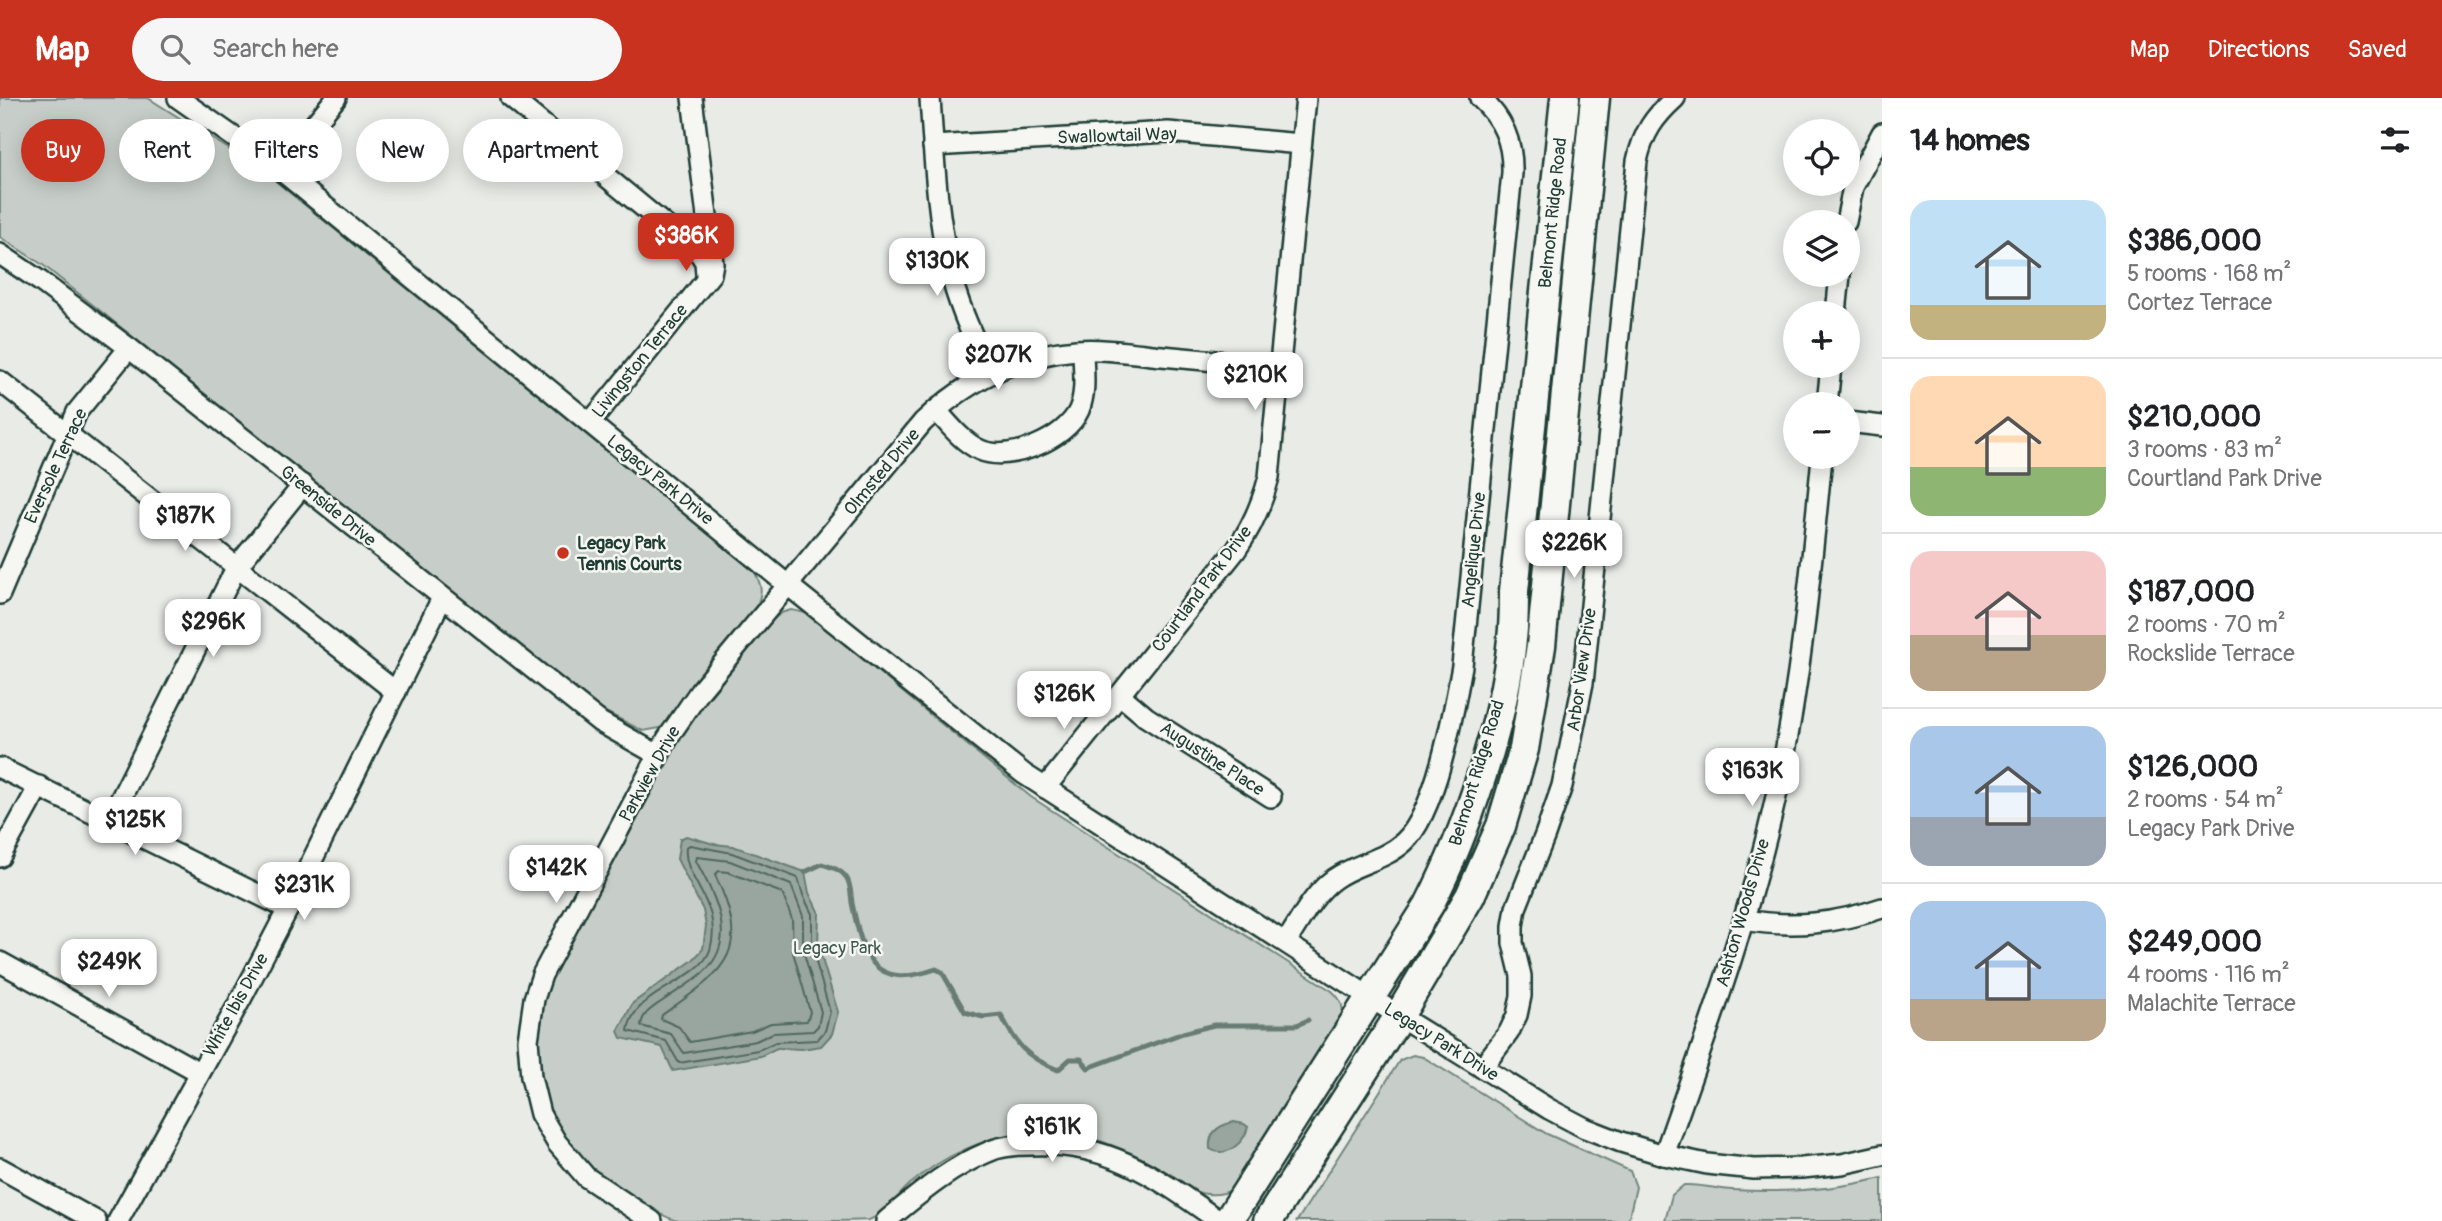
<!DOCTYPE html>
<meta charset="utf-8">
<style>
body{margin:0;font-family:Pangolin,sans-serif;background:#f6f6f6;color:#202124;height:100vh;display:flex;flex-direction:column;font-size:26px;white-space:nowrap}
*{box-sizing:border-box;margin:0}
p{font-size:23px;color:#757577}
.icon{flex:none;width:38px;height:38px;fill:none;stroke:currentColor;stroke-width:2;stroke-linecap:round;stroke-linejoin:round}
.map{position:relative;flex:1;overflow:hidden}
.details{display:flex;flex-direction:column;background:#fff;width:560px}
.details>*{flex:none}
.hud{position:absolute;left:21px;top:21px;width:665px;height:63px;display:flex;gap:14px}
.buttons{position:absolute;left:1783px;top:21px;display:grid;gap:14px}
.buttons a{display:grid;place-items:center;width:77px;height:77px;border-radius:50%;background:#fff;box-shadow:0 4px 18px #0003;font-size:35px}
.price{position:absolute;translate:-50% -60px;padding:0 16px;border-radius:14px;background:#fff;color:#222;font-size:23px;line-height:46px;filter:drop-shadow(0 2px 4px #0008)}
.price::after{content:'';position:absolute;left:50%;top:42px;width:21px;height:16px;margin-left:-10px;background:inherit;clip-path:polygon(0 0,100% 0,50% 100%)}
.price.selected{background:#c8321e;color:#fff}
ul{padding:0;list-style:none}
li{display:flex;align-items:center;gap:21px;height:175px;padding:0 28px}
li+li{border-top:2px solid #e0e0e0}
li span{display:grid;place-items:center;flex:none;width:196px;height:140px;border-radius:21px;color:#555}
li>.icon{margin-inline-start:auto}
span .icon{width:84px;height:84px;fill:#fffc;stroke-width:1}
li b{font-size:30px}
h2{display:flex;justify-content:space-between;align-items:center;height:84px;padding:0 28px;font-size:30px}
.tag{padding:0 24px;border-radius:32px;background:#fff;box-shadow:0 4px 18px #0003;font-size:24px;line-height:63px}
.tag.selected{background:#c8321e;color:#fff}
header{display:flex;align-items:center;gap:42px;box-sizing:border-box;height:98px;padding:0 35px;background:#c8321e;color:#fff}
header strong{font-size:33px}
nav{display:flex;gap:38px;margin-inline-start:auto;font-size:24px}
.search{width:490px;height:63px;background:#f6f6f6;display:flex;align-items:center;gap:18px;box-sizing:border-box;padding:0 24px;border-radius:38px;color:#757577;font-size:26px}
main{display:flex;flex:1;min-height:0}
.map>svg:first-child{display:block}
.green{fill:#c7cec9;stroke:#73867e;stroke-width:2}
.water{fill:#99a6a0;stroke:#687c75;stroke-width:2}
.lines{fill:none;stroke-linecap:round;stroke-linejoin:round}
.shore{stroke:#50675f;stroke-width:2}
.stream{stroke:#687c75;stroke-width:5}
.street-casing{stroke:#1f3d34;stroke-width:24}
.secondary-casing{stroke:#1f3d34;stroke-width:33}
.street{stroke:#f6f6f2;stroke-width:19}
.secondary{stroke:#f6f6f2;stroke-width:28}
.poi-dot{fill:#c8321e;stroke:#f6f6f2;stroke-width:2.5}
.labels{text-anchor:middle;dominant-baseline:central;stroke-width:5;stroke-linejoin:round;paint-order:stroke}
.street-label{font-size:18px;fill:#1f3d34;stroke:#f6f6f2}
.poi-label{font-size:18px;font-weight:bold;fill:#1f3d34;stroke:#f6f6f2;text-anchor:start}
.park-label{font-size:18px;fill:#415a52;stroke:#f6f6f2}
</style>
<header>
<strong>Map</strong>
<div class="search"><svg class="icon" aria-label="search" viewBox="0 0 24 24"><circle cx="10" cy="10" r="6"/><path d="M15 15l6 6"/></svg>Search here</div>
<nav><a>Map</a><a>Directions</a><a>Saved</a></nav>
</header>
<main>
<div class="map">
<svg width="1882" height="1123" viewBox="0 0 1882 1123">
<rect width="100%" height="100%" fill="#e9ebe7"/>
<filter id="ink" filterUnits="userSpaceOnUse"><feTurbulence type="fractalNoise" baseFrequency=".0143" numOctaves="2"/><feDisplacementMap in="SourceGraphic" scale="14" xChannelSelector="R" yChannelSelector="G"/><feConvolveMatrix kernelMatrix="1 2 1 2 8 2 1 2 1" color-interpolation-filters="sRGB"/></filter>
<g filter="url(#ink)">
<g class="green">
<path d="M0,0H148L262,72L754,473C762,487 763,495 756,509L696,584L667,624L660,630L643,633L594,608L43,167L0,139Z"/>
<path d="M791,512L806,515L1031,699L1332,893C1342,902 1344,909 1342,922L1234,1091C1194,1112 1157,1066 1121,1051C1092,1038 1060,1032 1028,1035C983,1039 943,1058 909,1087C898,1098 884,1116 869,1122C858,1123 796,1123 780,1123C757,1123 734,1123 711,1123C701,1123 689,1123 679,1123C665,1121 649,1108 637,1102C553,1056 517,975 549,884L680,642L702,609L769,525L781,515Z"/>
<path d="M1413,957L1423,959L1547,1036L1630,1073L1636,1089L1628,1123H1297L1400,962Z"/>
<path d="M1882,1080V1123H1665L1672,1097L1684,1087C1700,1086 1716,1091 1732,1092C1782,1095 1833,1092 1882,1080Z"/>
</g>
<g class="water">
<path d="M686,738L714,746L733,748L805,774L809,795L819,815L818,848L838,914L832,936L821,948L802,951L777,950L761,958L673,973L662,949L621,940L618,933L633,905L693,862L703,851L706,828L703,812L677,761L680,741Z"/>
<path d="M1234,1024L1244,1026L1248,1029C1244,1045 1226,1061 1210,1051C1208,1034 1219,1027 1234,1024Z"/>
</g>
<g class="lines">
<g class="shore">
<path d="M690,747L732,755L798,780L803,797L812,816V850L830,914L825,933L817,942L776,944L758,952L679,965L666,943L628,933C632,893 700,884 710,852C724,805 682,781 686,749Z"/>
<path d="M697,759L730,763L791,787L803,818V852L821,914L818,928L813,933L773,935L756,943L684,955L671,936L641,928C642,916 651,911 661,904C675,894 692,885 705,873C739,840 714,797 696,763Z"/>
<path d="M719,773L728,774L782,795L792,821L793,854L810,914L807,923L771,925L752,933L690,944L679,929L661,921L662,917C723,873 754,857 715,777Z"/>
</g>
<path class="stream" d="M805,774L822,766C831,769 840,771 846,779C851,785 851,797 852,805C863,858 872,893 936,871L942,874L965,914L983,919L1001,917C1018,949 1025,958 1058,972L1070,961H1081L1088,970L1183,935L1214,927H1297L1308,922"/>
<g class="street-casing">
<g id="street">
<path d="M178,0L278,70L789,488L1024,676L1399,918L1549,1011L1585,1030L1621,1044L1664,1057L1707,1066L1754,1071L1802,1070L1842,1066L1882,1057"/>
<path d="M511,0L700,156L705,164L706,177"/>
<path d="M930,0C934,60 937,122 952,181C961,214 975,244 990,275"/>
<path d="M933,48L1168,34L1301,46"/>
<path d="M278,70L336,0"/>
<path d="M1846,124L1853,89L1882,35"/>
<path d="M0,156L40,183L129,250L600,624L658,657"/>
<path d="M1836,215L1840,177"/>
<path d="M0,283L396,594"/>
<path d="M1827,306L1831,268"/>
<path d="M936,312C949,326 962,344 980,352C1010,365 1066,341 1079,312C1087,293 1083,271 1083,252"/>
<path d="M1848,324L1882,328"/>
<path d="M590,325L711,176L713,165L692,0"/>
<path d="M0,496L77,314L129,250"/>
<path d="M1120,597L1146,619L1271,699"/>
<path d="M0,670L288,811"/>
<path d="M1045,690L1236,452C1252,429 1262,406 1269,379L1306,0"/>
<path d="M109,724L236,470L303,387"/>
<path d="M0,759L39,688"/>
<path d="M1744,822C1793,830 1835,826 1882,810"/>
<path d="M1286,844C1300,823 1313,796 1334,781C1356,765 1383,763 1404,744C1436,715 1454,612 1462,568L1512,75C1513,44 1503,21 1480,0"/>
<path d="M0,864L199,974"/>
<path d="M1482,970L1509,934L1517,917L1521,898V878L1513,845V828L1516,810L1545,737L1562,688L1583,585L1637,63C1643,35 1654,19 1675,0"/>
<path d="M1664,1057C1706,938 1750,818 1777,694C1801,583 1811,471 1822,359"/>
<path d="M0,1070L96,1123"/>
<path d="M118,1123L241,901L288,811L442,500"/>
<path d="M652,1123L586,1079L557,1045L540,1016L531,979L528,942L534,901L542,877L667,641L700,593L923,324C966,283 1017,257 1076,252C1104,250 1134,255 1162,258C1201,262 1241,265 1280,269"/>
<path d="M886,1123C918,1097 949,1070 988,1054C1000,1048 1016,1047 1030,1047C1109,1043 1158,1080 1219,1123"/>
</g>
</g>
<g class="secondary-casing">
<g id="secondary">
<path d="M1228,1123L1429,807C1467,733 1504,624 1512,541C1514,525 1514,509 1514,493L1565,0"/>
<path d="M1268,1123L1399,918L1470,798L1501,728L1524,651L1541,548L1595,0"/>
</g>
</g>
<use href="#street" class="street"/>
<use href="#secondary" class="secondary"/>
</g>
</g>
<circle class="poi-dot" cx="563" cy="455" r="7"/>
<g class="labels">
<g class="street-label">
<text transform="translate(1117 38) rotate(-2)">Swallowtail Way</text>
<text transform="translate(1553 115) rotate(-84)">Belmont Ridge Road</text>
<text transform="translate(640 263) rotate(-51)">Livingston Terrace</text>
<text transform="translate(56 368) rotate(-65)">Eversole Terrace</text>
<text transform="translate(882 374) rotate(-50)">Olmsted Drive</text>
<text transform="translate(660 382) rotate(39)">Legacy Park Drive</text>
<text transform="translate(328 408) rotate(39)">Greenside Drive</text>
<text transform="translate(1474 452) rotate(-84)">Angelique Drive</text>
<text transform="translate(1202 491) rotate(-53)">Courtland Park Drive</text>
<text transform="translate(1582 572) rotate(-82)">Arbor View Drive</text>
<text transform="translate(1212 661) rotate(33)">Augustine Place</text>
<text transform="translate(1477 675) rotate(-73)">Belmont Ridge Road</text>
<text transform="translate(650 676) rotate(-61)">Parkview Drive</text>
<text transform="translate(1743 815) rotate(-74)">Ashton Woods Drive</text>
<text transform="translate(236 907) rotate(-61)">White Ibis Drive</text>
<text transform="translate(1441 944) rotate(32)">Legacy Park Drive</text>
</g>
<g class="poi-label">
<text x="577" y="445">Legacy Park<tspan x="577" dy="21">Tennis Courts</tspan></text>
</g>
<g class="park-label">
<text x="837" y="850">Legacy Park</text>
</g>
</g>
</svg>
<div class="buttons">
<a><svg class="icon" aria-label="locate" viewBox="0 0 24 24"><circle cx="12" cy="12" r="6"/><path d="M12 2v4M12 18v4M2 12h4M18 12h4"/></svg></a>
<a><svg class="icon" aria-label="layers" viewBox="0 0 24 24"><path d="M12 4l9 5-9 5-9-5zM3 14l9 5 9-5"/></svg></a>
<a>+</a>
<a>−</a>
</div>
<b class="price selected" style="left:686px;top:175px">$386K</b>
<b class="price" style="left:937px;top:200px">$130K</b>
<b class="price" style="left:998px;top:294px">$207K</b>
<b class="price" style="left:1255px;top:314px">$210K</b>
<b class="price" style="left:185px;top:455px">$187K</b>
<b class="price" style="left:1574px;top:482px">$226K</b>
<b class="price" style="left:213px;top:561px">$296K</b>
<b class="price" style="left:1064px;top:633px">$126K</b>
<b class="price" style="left:1752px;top:710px">$163K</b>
<b class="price" style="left:135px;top:759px">$125K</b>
<b class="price" style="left:556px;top:807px">$142K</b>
<b class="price" style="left:304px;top:824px">$231K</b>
<b class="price" style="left:109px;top:901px">$249K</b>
<b class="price" style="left:1052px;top:1066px">$161K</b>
<div class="hud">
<a class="tag selected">Buy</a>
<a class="tag">Rent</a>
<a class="tag">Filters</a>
<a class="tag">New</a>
<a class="tag">Apartment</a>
</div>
</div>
<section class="details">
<h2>14 homes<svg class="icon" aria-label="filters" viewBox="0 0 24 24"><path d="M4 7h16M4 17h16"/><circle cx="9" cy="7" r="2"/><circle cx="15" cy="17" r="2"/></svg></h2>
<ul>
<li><span style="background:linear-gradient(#bfe0f5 75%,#c2b280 0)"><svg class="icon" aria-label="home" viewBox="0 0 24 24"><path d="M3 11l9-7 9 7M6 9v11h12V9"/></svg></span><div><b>$386,000</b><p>5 rooms · 168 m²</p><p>Cortez Terrace</p></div></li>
<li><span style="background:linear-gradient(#ffd9b3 65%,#8fb573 0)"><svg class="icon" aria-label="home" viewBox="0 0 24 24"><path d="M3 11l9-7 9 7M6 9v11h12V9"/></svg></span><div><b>$210,000</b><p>3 rooms · 83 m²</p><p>Courtland Park Drive</p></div></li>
<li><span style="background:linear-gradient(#f6c9c9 60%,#b9a48a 0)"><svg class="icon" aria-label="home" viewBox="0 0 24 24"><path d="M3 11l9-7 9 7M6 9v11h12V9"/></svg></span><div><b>$187,000</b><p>2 rooms · 70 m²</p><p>Rockslide Terrace</p></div></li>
<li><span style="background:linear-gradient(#a9c7e8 65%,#9aa5b1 0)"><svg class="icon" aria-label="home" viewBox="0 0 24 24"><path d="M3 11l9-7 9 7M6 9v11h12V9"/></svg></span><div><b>$126,000</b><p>2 rooms · 54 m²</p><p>Legacy Park Drive</p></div></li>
<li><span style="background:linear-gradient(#a9c7e8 70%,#b9a48a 0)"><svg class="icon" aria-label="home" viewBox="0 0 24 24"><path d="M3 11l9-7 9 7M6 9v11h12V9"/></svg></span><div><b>$249,000</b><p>4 rooms · 116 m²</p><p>Malachite Terrace</p></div></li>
</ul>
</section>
</main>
